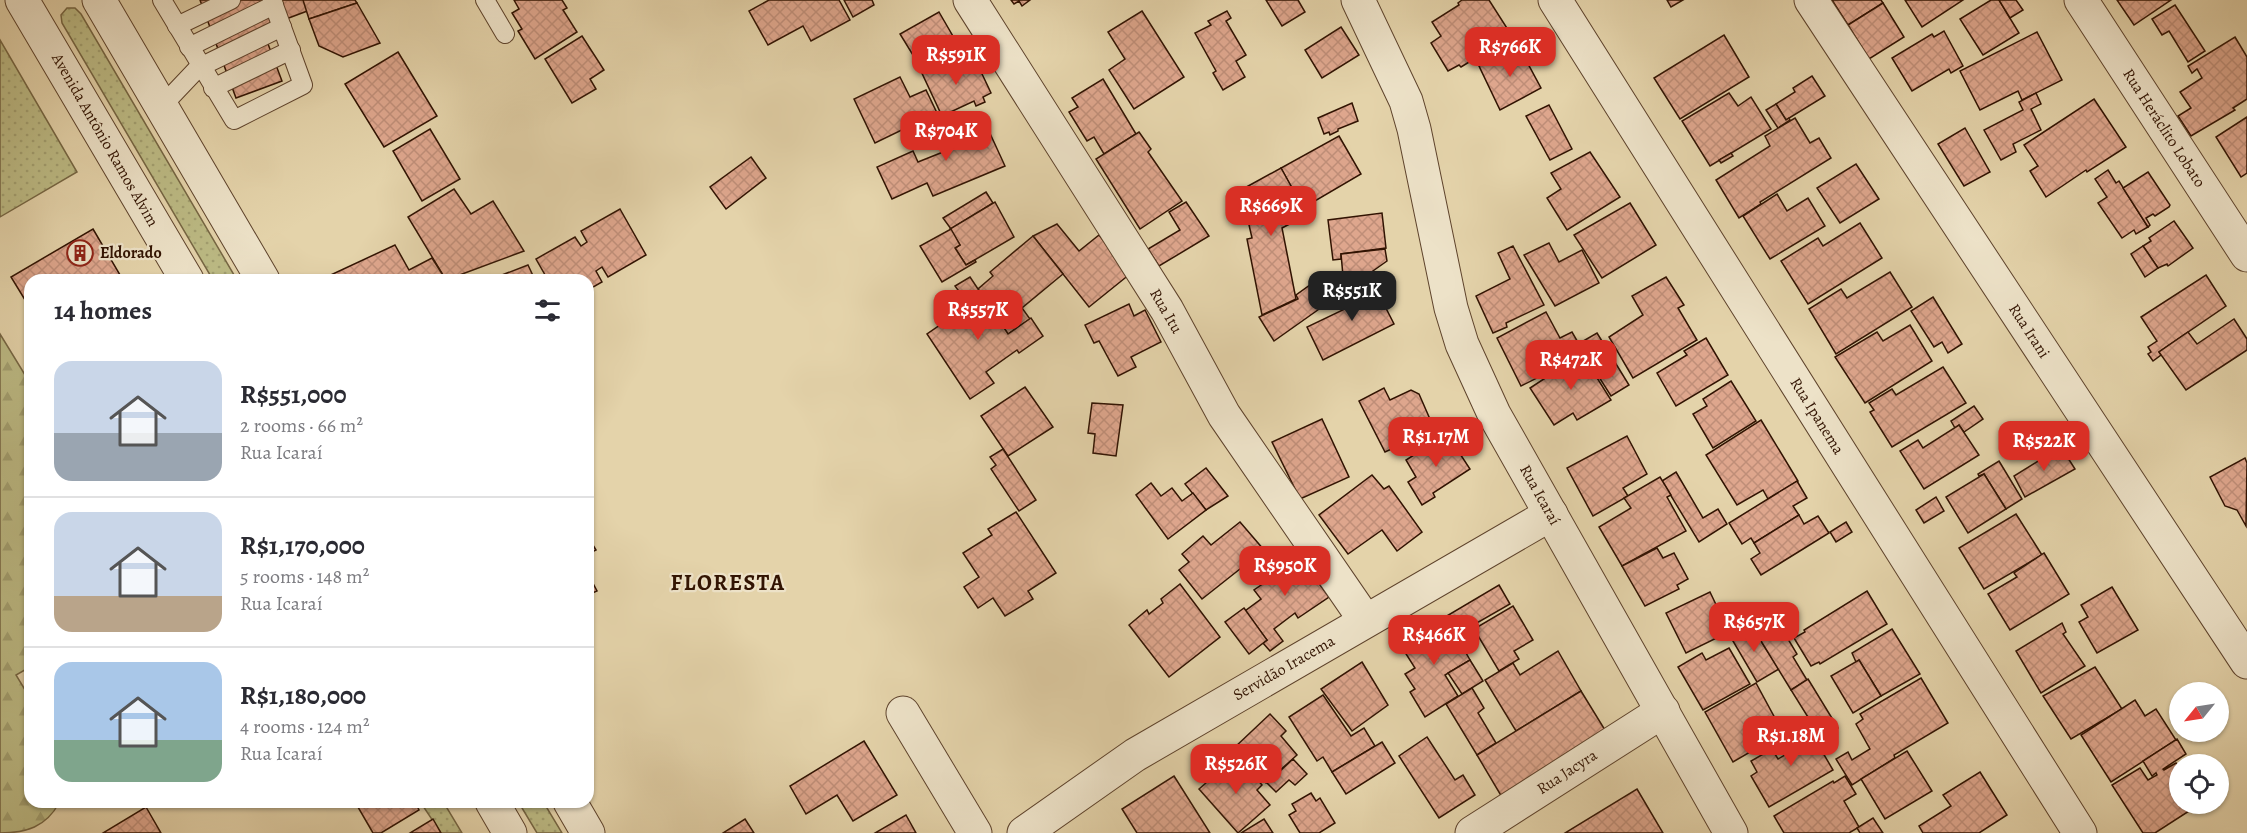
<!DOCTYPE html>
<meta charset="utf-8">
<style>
body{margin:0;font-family:Alegreya,serif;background:#f7f7f7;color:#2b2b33;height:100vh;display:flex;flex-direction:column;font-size:22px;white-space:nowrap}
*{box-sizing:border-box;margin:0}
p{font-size:20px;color:#7c7c81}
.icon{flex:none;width:33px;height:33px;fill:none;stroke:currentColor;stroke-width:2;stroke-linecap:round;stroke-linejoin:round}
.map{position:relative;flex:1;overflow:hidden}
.sheet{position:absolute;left:24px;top:274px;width:570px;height:534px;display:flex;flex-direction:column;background:#fff;border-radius:18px;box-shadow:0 2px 4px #0004}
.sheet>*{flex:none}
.needle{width:39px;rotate:240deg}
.buttons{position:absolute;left:2169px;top:682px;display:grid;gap:12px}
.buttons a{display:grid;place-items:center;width:60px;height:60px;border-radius:50%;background:#fff;box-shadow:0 2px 4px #0004;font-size:30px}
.price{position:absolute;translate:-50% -51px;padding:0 14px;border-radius:12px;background:#d93025;color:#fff;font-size:20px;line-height:39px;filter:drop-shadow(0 2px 3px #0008)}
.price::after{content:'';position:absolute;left:50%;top:36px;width:18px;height:14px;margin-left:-9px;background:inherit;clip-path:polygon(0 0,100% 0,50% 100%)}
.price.current{background:#222;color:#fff}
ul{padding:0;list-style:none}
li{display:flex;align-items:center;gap:18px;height:150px;padding:0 30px}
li+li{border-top:2px solid #e1e1e2}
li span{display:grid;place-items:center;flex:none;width:168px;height:120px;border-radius:18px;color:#555}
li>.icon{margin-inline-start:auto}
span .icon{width:72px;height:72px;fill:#fffc;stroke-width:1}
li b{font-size:26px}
h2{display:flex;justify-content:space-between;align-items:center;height:72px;padding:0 30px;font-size:26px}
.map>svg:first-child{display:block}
.grass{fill:url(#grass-dots);stroke:#766643;stroke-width:1.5}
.forest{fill:url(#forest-firs);stroke:#766643;stroke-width:1.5}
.building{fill:url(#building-cross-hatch);stroke:#311302;stroke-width:1.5}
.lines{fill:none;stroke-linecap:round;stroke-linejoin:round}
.service-casing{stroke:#5e432c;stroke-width:20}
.minor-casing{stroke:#5e432c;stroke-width:35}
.tertiary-casing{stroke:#5e432c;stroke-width:35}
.service{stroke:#ede2c8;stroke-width:18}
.minor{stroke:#ede2c8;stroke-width:33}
.tertiary{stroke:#ede2c8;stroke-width:33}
.labels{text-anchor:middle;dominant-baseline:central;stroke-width:4.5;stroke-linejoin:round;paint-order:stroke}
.street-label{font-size:16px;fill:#311302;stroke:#ede2c8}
.poi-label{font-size:16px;font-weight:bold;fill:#311302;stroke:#ede2c8;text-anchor:start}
.district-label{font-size:22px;font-weight:bold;letter-spacing:1.5px;fill:#311302;stroke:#ede2c8}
</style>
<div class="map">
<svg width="2247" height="833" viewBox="0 0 2247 833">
<defs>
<pattern id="grass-dots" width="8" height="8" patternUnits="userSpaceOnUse" patternTransform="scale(1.5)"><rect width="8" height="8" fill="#bcba84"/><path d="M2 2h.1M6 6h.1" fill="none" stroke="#a29f70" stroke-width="1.8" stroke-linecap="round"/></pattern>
<pattern id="forest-firs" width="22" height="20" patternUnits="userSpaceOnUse" patternTransform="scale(1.5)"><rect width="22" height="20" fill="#bcba84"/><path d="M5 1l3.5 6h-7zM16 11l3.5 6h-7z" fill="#a29f70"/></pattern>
<pattern id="building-cross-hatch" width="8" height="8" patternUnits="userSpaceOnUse" patternTransform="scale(1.5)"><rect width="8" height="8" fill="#dea68d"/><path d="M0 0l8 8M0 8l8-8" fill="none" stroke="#bf8e78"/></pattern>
</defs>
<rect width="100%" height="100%" fill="#e4d3aa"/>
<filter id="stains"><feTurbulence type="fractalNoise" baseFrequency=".00333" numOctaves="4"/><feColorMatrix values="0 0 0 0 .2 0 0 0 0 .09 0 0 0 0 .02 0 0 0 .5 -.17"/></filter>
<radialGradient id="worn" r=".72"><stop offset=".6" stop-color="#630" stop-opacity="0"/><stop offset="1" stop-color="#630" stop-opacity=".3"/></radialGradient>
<g class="grass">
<path d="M67,8H75L81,14L237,280H213L62,23L61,15Z"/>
<path d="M0,40L77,172L0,217Z"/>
<path d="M421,803H444L462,833H441Z"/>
<path d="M519,803H544L562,833H537Z"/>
</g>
<path class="forest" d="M0,334L30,383V667L16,675L30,698V802L59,803C46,827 26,833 0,833Z"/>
<g class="building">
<path d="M200,0H306L310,10L262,28L282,81L236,98Z"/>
<path d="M303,0H355L357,3L309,19Z"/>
<path d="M514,0H562L567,8L563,10L577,32L535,59L518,31L522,29L512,13L519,9Z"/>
<path d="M769,0H839L850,20L811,41L803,26L768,45L749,11Z"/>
<path d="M844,0H872L874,5L853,17Z"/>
<path d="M1011,0H1030L1022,6L1019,1L1014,4Z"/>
<path d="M1266,0H1298L1305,12L1282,26Z"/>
<path d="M1462,0H1489L1512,36L1461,67L1459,65L1448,71L1431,43L1441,36L1432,22L1459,5L1458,3Z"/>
<path d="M1667,0H1683L1671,7Z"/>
<path d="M1832,0H1881L1883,3L1848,25Z"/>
<path d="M1905,0H1963L1922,27Z"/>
<path d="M1991,0H1999L2019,33L1983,55L1960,19Z"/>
<path d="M1999,0H2016L2023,10L2010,18Z"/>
<path d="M2117,0H2171L2134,25Z"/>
<path d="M357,3L380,43L343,57L319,46L309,19Z"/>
<path d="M1883,3L1904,37L1869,59L1848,25Z"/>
<path d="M2175,5L2205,51L2188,62L2169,31L2162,35L2152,19Z"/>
<path d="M1142,11L1184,77L1134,109L1109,70L1125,59L1108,32Z"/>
<path d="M1227,11L1231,18L1226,21L1246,55L1236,61L1245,77L1223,90L1213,73L1216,71L1195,33L1211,25L1208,21Z"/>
<path d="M939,12L954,38L916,60L900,34Z"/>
<path d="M1341,27L1359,55L1322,78L1305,50Z"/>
<path d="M1944,31L1963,66L1951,73L1949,69L1912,91L1892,58L1932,34L1934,37Z"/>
<path d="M2037,32L2062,80L2022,100L2018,91L1980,110L1960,71Z"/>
<path d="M1724,35L1749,77L1680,119L1654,78Z"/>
<path d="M582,36L604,70L590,79L596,89L572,103L545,59Z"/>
<path d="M2235,37L2247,57V99L2233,108L2235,110L2191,136L2178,116L2191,108L2180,92L2202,78L2197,69L2192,73L2188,66Z"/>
<path d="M1519,47L1541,88L1500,110L1479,66Z"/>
<path d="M398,52L437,116L384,147L345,84Z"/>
<path d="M974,57L991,93L983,97L985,102L976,106L974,101L942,116L920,69L935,62L940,73Z"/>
<path d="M1812,76L1825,96L1786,120L1776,104L1795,92L1793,88Z"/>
<path d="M900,77L910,97L926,90L937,113L875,143L854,99Z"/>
<path d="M1103,79L1136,134L1104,154L1094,137L1087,141L1069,112L1078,107L1072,98Z"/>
<path d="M1729,93L1738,106L1751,97L1771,129L1710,166L1682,121Z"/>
<path d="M2036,93L2041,104L2031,109L2041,130L2013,144L2016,152L2001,160L1984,130L2023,110L2019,102Z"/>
<path d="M2094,99L2126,147L2087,172L2086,170L2046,197L2030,171L2038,166L2024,145Z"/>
<path d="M1352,103L1358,121L1338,129V131L1330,135L1329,132L1324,134L1318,118Z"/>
<path d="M1776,104L1786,120L1789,118L1790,120L1778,128L1766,110Z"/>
<path d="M1549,105L1572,149L1550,160L1526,116Z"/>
<path d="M982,116L1005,166L933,196L927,183L892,199L877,167L913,151L918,162L948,150L941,135Z"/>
<path d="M2247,117V173L2241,177L2216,137Z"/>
<path d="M1795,118L1810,143L1819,138L1831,158L1760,202L1761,204L1739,218L1716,180L1770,146L1765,136Z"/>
<path d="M1965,128L1990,172L1964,186L1938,144Z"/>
<path d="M430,129L460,179L422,201L393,151Z"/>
<path d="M1139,132L1151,149L1148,152L1182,201L1140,229L1096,159Z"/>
<path d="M1339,136L1361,174L1303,208L1281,168Z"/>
<path d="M1590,152L1620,197L1567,230L1547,198L1561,189L1551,173Z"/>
<path d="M1731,153L1733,156L1721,163L1719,160Z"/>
<path d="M751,157L766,178L726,209L710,187Z"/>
<path d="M1856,164L1879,199L1840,223L1817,188Z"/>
<path d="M1281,168L1307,215L1282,228L1296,299L1262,315L1247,239L1252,238L1241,190Z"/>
<path d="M2108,170L2116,183L2119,181L2148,227L2136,234L2134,230L2122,238L2098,203L2107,197L2095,179Z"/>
<path d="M2148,172L2170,205L2169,207L2155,216L2153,214L2146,218L2150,225L2148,227L2123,188Z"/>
<path d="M454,189L471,214L493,201L524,251L446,280L408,217Z"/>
<path d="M986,192L993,203L951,229L943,218Z"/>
<path d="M1777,194L1787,211L1808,198L1825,226L1770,259L1743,216Z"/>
<path d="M995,202L1014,237L966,265L955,248L960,245L950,229Z"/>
<path d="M1186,202L1209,236L1159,266L1148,249L1180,230L1169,212Z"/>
<path d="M1630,203L1656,245L1602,278L1574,235Z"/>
<path d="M620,209L646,255L608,277L602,267L596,271L602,282L588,290V280H548L536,259L575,237L581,246L587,242L581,231Z"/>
<path d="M1382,213L1386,248L1341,254V259L1333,260L1328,220Z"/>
<path d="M2174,221L2193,248L2168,266L2167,264L2158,268L2143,246L2151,241L2149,238Z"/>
<path d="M1860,223L1882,258L1808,304L1781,261L1818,238L1823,246Z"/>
<path d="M1057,224L1079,251L1099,235L1130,274L1089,307L1033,236Z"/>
<path d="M93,229L123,280H30V308L11,277Z"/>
<path d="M951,229L960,245L955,248L966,265L975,260L976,262L942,282L920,246Z"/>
<path d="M1033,236L1063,274L1022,308L1030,319L1008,334L978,289L993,276L990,272Z"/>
<path d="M1549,243L1559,262L1582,250L1599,283L1555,306L1524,255Z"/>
<path d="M395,245L409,270L432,258L446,280H320Z"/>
<path d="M1513,246L1544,305L1506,323L1507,327L1493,333L1476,296L1510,279L1498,253Z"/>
<path d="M2143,246L2158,268L2145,277L2131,254Z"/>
<path d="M1385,249L1387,261L1274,341L1259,317L1298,299L1296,295L1310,285L1343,276L1341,254Z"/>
<path d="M528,265L535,280H489Z"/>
<path d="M1890,272L1912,307L1836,354L1809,309L1841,289L1847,298Z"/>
<path d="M2206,275L2226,306L2159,352L2161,355L2153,361L2148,354L2151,352L2148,347L2157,341L2141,317Z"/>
<path d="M970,277L1008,334L1031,318L1043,336L1019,353L1017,350L986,372L994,383L970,399L927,334L969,305L955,286Z"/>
<path d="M1666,277L1684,305L1678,308L1697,340L1633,378L1609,337L1643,315L1632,296Z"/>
<path d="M1372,281L1394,324L1323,360L1307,327L1347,308L1342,297Z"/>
<path d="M1933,297L1962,344L1948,353L1942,342L1934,347L1911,311Z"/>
<path d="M1129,304L1134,316L1145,310L1161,342L1131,357L1136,367L1118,376L1099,341L1094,343L1085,325Z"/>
<path d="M1546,312L1560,338L1572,332L1583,351L1569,358L1571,361L1521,386L1497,338Z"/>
<path d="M2234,319L2247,339V350L2186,390L2159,352L2188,332L2197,344Z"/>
<path d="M1910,325L1932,361L1865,403L1835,357L1877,332L1883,341Z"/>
<path d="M1597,333L1629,385L1611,396L1578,344Z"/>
<path d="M1706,338L1728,375L1676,406L1657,373L1687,355L1684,351Z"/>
<path d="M1582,354L1611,400L1577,420L1573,413L1554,425L1530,388Z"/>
<path d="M1943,367L1966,403L1892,447L1870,412L1874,410L1869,403L1892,389L1896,395Z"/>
<path d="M1731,381L1756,421L1713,448L1693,414L1707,406L1703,399Z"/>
<path d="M1025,387L1053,427L1008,456L981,416Z"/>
<path d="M1384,388L1390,400L1411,390L1419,394L1433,426L1431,431L1385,452L1359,401Z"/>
<path d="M1092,403L1123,405L1116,456L1093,453L1095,434L1088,433Z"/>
<path d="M1974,406L1983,419L1964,432L1959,425L1955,428L1951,421Z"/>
<path d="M1322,419L1349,477L1300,499L1272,442Z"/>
<path d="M1761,420L1798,481L1768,499L1763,490L1737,505L1706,455Z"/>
<path d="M1959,425L1979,455L1924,489L1900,451L1918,440L1923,448Z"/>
<path d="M1447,434L1470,469L1433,493L1435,497L1422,505L1408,482L1416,477L1406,460Z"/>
<path d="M1627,436L1647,474L1623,488L1628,496L1593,516L1567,468Z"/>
<path d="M2061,447L2075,469L2025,497L2014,476Z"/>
<path d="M1003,449L1036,500L1019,511L991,469L996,465L990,457Z"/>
<path d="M2245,458L2247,463L2246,526L2237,510L2225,506L2210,477Z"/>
<path d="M1999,461L2022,499L2006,509L1984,474L1979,476L1978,474Z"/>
<path d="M1206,468L1228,496L1206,510L1185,484Z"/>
<path d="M1676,472L1703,518L1718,509L1727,524L1699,542L1662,481Z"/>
<path d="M1984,474L2006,509L1968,533L1946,497Z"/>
<path d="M1372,475L1384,489L1389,486L1422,532L1397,551L1382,530L1348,554L1319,515Z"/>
<path d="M1660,477L1671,495L1667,497L1686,531L1622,566L1599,527L1631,508L1624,498Z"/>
<path d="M1797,481L1807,498L1793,506L1799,515L1754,543L1751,538L1742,544L1729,523Z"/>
<path d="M1151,483L1161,496L1172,488L1182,501L1193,493L1206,510L1168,539L1136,495Z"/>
<path d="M1936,497L1944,511L1924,523L1916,510Z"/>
<path d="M1016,512L1056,573L1028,591L1033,599L1005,616L993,598L978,608L964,587L979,577L963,553L992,535L988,529Z"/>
<path d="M2016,514L2042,555L1984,589L1959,548Z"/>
<path d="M1799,515L1804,524L1818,516L1829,533L1761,575L1751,559L1760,553L1754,543Z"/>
<path d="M1240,522L1264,550L1202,599L1179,570L1189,562L1182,554L1203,536L1211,545Z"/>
<path d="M1846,522L1852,532L1836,542L1830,532Z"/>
<path d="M588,537L596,550L588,554Z"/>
<path d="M1657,548L1663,558L1674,553L1688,579L1677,585L1679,589L1645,606L1622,566Z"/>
<path d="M1295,551L1329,597L1298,618L1295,613L1274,629L1283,641L1270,651L1263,643L1267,640L1245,611L1261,599L1254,590L1267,581L1262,576Z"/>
<path d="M2044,553L2069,594L2010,630L1988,594L2017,577L2014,573Z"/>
<path d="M588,574L597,591L588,595Z"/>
<path d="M1180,584L1220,637L1169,677L1129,625L1147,610L1149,614L1163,603L1161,599Z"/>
<path d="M1499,585L1510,604L1456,635L1445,617Z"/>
<path d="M2112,587L2138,630L2097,653L2079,622L2088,617L2081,605Z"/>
<path d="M1867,591L1887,624L1820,664L1819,662L1811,666L1794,638L1805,632L1804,630Z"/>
<path d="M1710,592L1729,632L1686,653L1666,613Z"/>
<path d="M1513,606L1533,640L1514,651L1519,659L1499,671L1474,629Z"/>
<path d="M1244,608L1267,640L1249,654L1225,622Z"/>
<path d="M1446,618L1470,660L1445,675L1458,696L1425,717L1410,692L1415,689L1405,674L1415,668L1401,646Z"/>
<path d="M2062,623L2066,632L2063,634L2085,666L2041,693L2016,651Z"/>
<path d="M1750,624L1779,669L1757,682L1730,636Z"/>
<path d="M1782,629L1797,654L1793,657L1807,680L1791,690L1761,641Z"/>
<path d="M1892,629L1920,674L1881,696L1859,660L1856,662L1852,653Z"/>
<path d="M1729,648L1750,684L1703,710L1678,667L1702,653L1706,660Z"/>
<path d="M1558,651L1581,691L1516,731L1485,680L1513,663L1520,675Z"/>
<path d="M1470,660L1483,681L1462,694L1448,673Z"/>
<path d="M1859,660L1881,696L1853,713L1831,676Z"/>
<path d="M1362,662L1388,705L1352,731L1321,689Z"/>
<path d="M2095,667L2122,709L2071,739L2043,696Z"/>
<path d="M1921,678L1948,723L1894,755L1895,758L1852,785L1836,759L1848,752L1852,760L1870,749L1856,724L1863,719L1860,714Z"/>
<path d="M1808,679L1838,728L1821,738L1791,690Z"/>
<path d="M1756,683L1783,733L1733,762L1705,712Z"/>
<path d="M1472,688L1484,708L1478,713L1496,743L1477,755L1446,704Z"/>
<path d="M1581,691L1605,730L1503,799L1477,755Z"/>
<path d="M1323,695L1351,736L1364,728L1375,746L1332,772L1323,757L1317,761L1289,717Z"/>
<path d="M2135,700L2145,716L2156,709L2176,740L2111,782L2081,735Z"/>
<path d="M1270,714L1286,731L1281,736L1297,755L1266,783L1234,748Z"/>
<path d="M1812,723L1821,738L1816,741L1833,770L1769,807L1751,776L1757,772L1751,761L1772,749L1778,759L1792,751L1786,741L1791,738L1790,736Z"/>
<path d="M1427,737L1455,780L1463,775L1475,795L1439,818L1399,756Z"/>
<path d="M2177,739L2186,754L2163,769L2164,770L2176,763L2180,767V804H2200L2155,833H2143L2112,785L2140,768L2148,780L2157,775L2156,773L2152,776L2143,761Z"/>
<path d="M864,741L897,795L853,821L837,795L806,814L790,786Z"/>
<path d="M1382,742L1395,763L1346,794L1332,772Z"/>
<path d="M1907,751L1932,791L1885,819L1861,779Z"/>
<path d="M1237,756L1262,785L1257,790L1270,805L1238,833L1199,789Z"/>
<path d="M1293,759L1307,774L1295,785L1289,780L1276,792L1267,783Z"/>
<path d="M1980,772L2007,815L1979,833H1923L1919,826L1951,806L1943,795Z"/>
<path d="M1174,776L1210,833H1137L1122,809Z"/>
<path d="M1845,776L1856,794L1844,801L1859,827L1849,833H1784L1774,816L1833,781L1834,783Z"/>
<path d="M1637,789L1663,833H1565Z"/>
<path d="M1311,793L1316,801L1320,798L1335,823L1319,833H1300L1289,815L1296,811L1292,804Z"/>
<path d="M355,802H415L419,810L381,833H373Z"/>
<path d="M146,807L161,833H103Z"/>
<path d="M906,815L916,833H875Z"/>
<path d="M1873,818L1883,833H1860L1857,828Z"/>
<path d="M433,819L441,833H410Z"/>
<path d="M745,819L754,833H723Z"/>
<path d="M1264,819L1273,833H1241Z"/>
</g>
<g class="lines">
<g class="service-casing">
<g id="service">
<path d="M162,0L234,120L303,85L272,0"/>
<path d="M485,0L505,34"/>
<path d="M177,26L231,0"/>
<path d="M189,47L274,5"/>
<path d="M213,88L291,50"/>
<path d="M161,107L198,68L282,27"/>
</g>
</g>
<g class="minor-casing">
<g id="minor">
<path d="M970,0L1167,310L1224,415L1365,620"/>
<path d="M1358,0L1406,101L1414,129L1451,308L1462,344L1494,414L1731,833"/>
<path d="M1555,0L2080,833"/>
<path d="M1811,0L2247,662"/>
<path d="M2081,0L2247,255"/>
<path d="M903,713L975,833"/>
<path d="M1024,833L1135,755L1551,514"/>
<path d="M1472,833L1663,711"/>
</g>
</g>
<g class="tertiary-casing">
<g id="tertiary">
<path d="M22,0L187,280"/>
<path d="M99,0L263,280"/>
<path d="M492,802L510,833"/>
<path d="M570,802L588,833"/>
</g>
</g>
<use href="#service" class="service"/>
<use href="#minor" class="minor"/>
<use href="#tertiary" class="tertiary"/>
</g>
<defs>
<g id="building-ring" transform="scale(1.35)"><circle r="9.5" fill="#ede2c8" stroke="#8f2418" stroke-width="1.5"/><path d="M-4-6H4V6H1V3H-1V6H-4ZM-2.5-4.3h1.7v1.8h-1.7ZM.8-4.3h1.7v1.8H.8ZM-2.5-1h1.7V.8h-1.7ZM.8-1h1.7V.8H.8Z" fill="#8f2418"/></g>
</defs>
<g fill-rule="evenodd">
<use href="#building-ring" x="80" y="253"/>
</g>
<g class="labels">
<g class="street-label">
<text transform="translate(2164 128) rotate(57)">Rua Heráclito Lobato</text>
<text transform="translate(105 140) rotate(60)">Avenida Antônio Ramos Alvim</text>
<text transform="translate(1166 311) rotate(60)">Rua Itu</text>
<text transform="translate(2029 331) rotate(57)">Rua Irani</text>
<text transform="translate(1817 416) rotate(58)">Rua Ipanema</text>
<text transform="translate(1540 495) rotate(61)">Rua Icaraí</text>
<text transform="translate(1284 668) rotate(-30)">Servidão Iracema</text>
<text transform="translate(1567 772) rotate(-33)">Rua Jacyra</text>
</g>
<g class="poi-label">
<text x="100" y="253">Eldorado</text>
</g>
<g class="district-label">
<text x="728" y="583">FLORESTA</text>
</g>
</g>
<rect width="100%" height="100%" filter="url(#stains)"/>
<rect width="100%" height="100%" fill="url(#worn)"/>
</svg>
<div class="buttons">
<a><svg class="needle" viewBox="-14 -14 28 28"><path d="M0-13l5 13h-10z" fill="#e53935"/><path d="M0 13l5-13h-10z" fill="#7c7c81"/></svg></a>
<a><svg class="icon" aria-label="locate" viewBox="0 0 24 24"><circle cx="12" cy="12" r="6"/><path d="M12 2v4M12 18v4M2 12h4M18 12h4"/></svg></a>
</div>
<b class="price" style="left:1510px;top:78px">R$766K</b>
<b class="price" style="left:956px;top:86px">R$591K</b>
<b class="price" style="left:946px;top:162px">R$704K</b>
<b class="price" style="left:1271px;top:237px">R$669K</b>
<b class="price current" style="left:1352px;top:322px">R$551K</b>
<b class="price" style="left:978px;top:341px">R$557K</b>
<b class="price" style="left:1571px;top:391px">R$472K</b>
<b class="price" style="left:1436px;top:468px">R$1.17M</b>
<b class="price" style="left:2044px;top:472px">R$522K</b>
<b class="price" style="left:1285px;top:597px">R$950K</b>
<b class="price" style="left:1754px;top:653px">R$657K</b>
<b class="price" style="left:1434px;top:666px">R$466K</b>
<b class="price" style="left:1791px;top:767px">R$1.18M</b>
<b class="price" style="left:1236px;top:795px">R$526K</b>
<section class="sheet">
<h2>14 homes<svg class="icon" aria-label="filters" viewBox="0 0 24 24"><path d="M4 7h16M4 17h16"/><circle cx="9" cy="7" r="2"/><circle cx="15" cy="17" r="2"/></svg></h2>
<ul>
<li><span style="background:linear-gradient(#c9d6e8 60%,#9aa5b1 0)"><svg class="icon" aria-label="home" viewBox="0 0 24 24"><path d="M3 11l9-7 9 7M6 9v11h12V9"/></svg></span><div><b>R$551,000</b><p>2 rooms · 66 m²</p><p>Rua Icaraí</p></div></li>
<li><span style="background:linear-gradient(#c9d6e8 70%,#b9a48a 0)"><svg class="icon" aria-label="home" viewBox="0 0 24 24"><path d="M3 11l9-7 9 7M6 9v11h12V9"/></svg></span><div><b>R$1,170,000</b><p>5 rooms · 148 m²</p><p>Rua Icaraí</p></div></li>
<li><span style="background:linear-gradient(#a9c7e8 65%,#7fa58c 0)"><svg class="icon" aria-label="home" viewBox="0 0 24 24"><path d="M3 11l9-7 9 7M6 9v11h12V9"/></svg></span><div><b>R$1,180,000</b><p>4 rooms · 124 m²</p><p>Rua Icaraí</p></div></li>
</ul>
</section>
</div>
